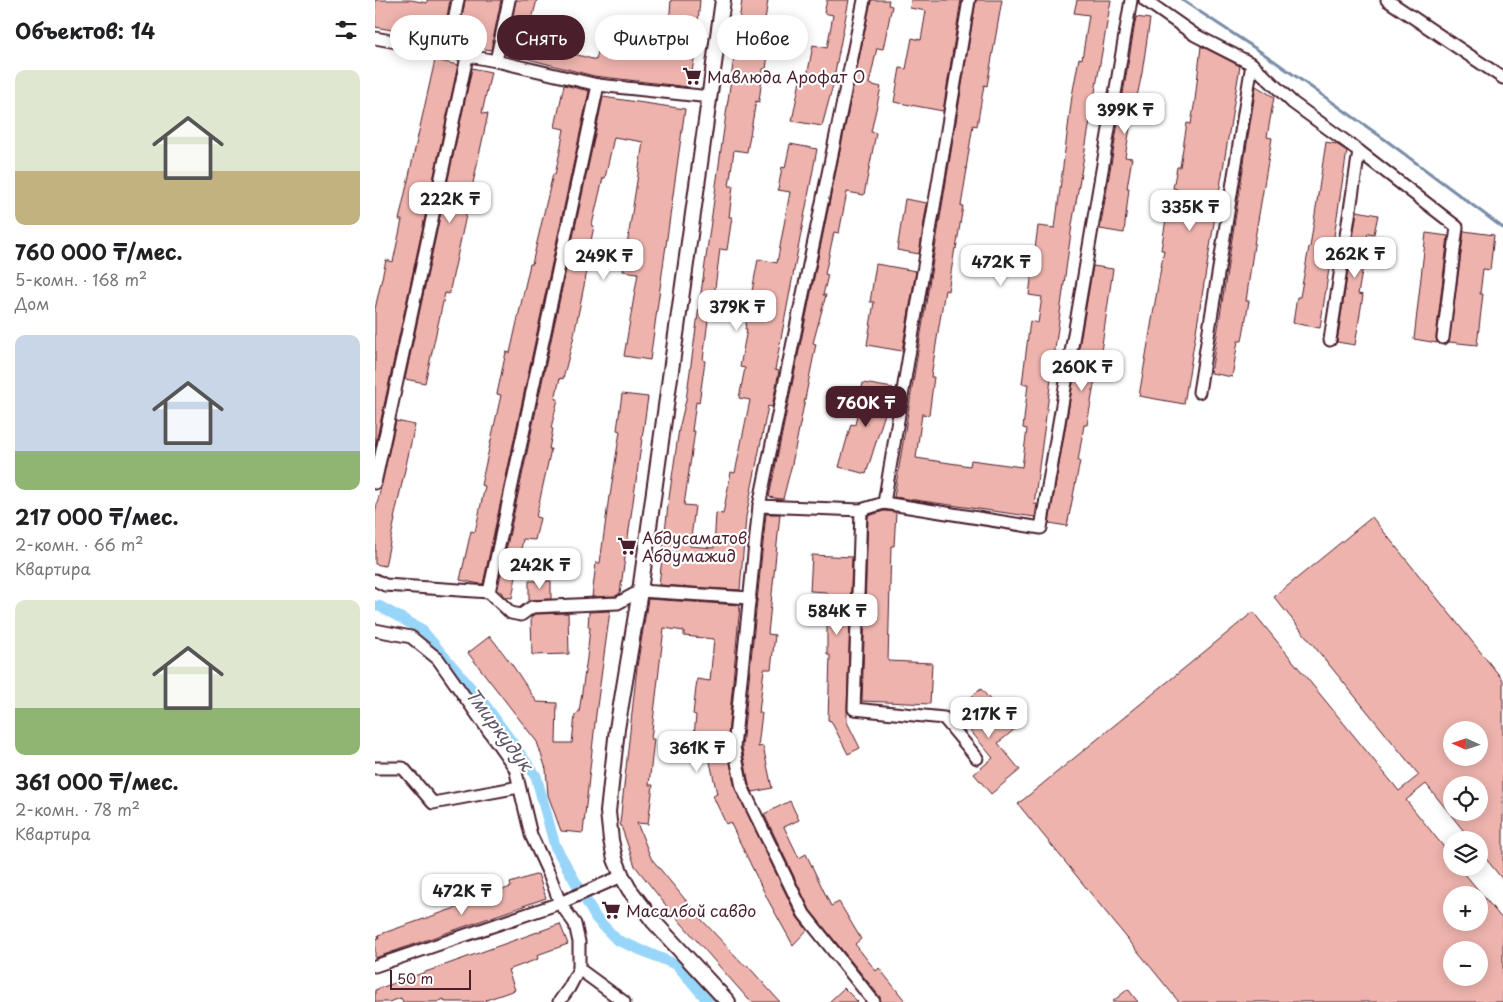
<!DOCTYPE html>
<html lang="ru">
<meta charset="utf-8">
<style>
body{margin:0;font-family:"Playpen Sans",sans-serif;background:#f6f6f6;color:#202124;height:100vh;display:flex;flex-direction:column;font-size:19px;white-space:nowrap}
*{box-sizing:border-box;margin:0}
p{font-size:16px;color:#757577}
.icon{flex:none;width:28px;height:28px;fill:none;stroke:currentColor;stroke-width:2;stroke-linecap:round;stroke-linejoin:round}
.map{position:relative;flex:1;overflow:hidden}
.sheet{display:flex;flex-direction:column;background:#fff;width:375px}
.sheet>*{flex:none}
.top-card{position:absolute;left:15px;top:15px;width:475px;height:45px;display:flex;gap:10px}
.needle{width:32px;rotate:273deg}
.buttons{position:absolute;left:1068px;top:721px;display:grid;gap:10px}
.buttons a{display:grid;place-items:center;width:45px;height:45px;border-radius:50%;background:#fff;box-shadow:0 2px 12px #0003;font-size:25px}
.scale{position:absolute;left:15px;bottom:12px;width:81px;box-sizing:border-box;padding-left:5px;border:2px solid #4a1f2b;border-top:0;font-size:14px;line-height:18px;white-space:nowrap;color:#4a1f2b;-webkit-text-stroke:4px #fff;paint-order:stroke}
.price{position:absolute;translate:-50% -42px;padding:0 11px;border-radius:10px;background:#fff;color:#222;font-size:16px;line-height:32px;filter:drop-shadow(0 1px 2px #0008)}
.price::after{content:'';position:absolute;left:50%;top:30px;width:15px;height:11px;margin-left:-8px;background:inherit;clip-path:polygon(0 0,100% 0,50% 100%)}
.price.active{background:#4a1f2b;color:#fff}
ul{padding:0;list-style:none}
li{display:grid;align-content:center;gap:10px;height:265px;padding:0 15px}
li span{display:grid;place-items:center;height:155px;border-radius:10px;color:#555}
li>.icon{margin-inline-start:auto}
span .icon{width:90px;height:90px;fill:#fffc;stroke-width:1}
li b{font-size:21px}
h2{display:flex;justify-content:space-between;align-items:center;height:60px;padding:0 15px;font-size:21px}
.pill{padding:0 18px;border-radius:22px;background:#fff;box-shadow:0 2px 12px #0003;font-size:18px;line-height:45px}
.pill.active{background:#4a1f2b;color:#fff}
main{display:flex;flex:1;min-height:0}
.map>svg:first-child{display:block}
.lines{fill:none;stroke-linecap:round;stroke-linejoin:round}
.stream{stroke:#798da7;stroke-width:3}
.canal{stroke:#98d6f9;stroke-width:11}
.building{fill:#eeb3ad;stroke:#4a1f2b;fill-rule:evenodd}
.minor-casing{stroke:#4a1f2b;stroke-width:15}
.major-casing{stroke:#4a1f2b;stroke-width:18}
.minor{stroke:#fff;stroke-width:11}
.major{stroke:#fff;stroke-width:14}
.labels{text-anchor:middle;dominant-baseline:central;stroke-width:4.5;stroke-linejoin:round;paint-order:stroke}
.poi-label{font-size:16px;fill:#4a1f2b;stroke:#fff;text-anchor:start}
.water-label{font-size:18px;font-style:italic;fill:#615669;stroke:#fff}
</style>
<main>
<section class="sheet">
<h2>Объектов: 14<svg class="icon" aria-label="filters" viewBox="0 0 24 24"><path d="M4 7h16M4 17h16"/><circle cx="9" cy="7" r="2"/><circle cx="15" cy="17" r="2"/></svg></h2>
<ul>
<li><span style="background:linear-gradient(#dfe7d0 65%,#c2b280 0)"><svg class="icon" aria-label="home" viewBox="0 0 24 24"><path d="M3 11l9-7 9 7M6 9v11h12V9"/></svg></span><div><b>760 000 ₸/мес.</b><p>5-комн. · 168 m²</p><p>Дом</p></div></li>
<li><span style="background:linear-gradient(#c9d6e8 75%,#8fb573 0)"><svg class="icon" aria-label="home" viewBox="0 0 24 24"><path d="M3 11l9-7 9 7M6 9v11h12V9"/></svg></span><div><b>217 000 ₸/мес.</b><p>2-комн. · 66 m²</p><p>Квартира</p></div></li>
<li><span style="background:linear-gradient(#dfe7d0 70%,#8fb573 0)"><svg class="icon" aria-label="home" viewBox="0 0 24 24"><path d="M3 11l9-7 9 7M6 9v11h12V9"/></svg></span><div><b>361 000 ₸/мес.</b><p>2-комн. · 78 m²</p><p>Квартира</p></div></li>
</ul>
</section>
<div class="map">
<svg width="1128" height="1002" viewBox="0 0 1128 1002">
<rect width="100%" height="100%" fill="#fff"/>
<filter id="ink" filterUnits="userSpaceOnUse"><feTurbulence type="fractalNoise" baseFrequency=".02" numOctaves="2"/><feDisplacementMap in="SourceGraphic" scale="10" xChannelSelector="R" yChannelSelector="G"/><feConvolveMatrix kernelMatrix="1 2 1 2 8 2 1 2 1" color-interpolation-filters="sRGB"/></filter>
<g filter="url(#ink)">
<g class="lines">
<path class="stream" d="M807,0L895,58L1012,141L1128,228"/>
<path class="canal" d="M0,606H4L46,629L110,705L161,776L180,846L221,918L242,940L302,965L334,1002"/>
</g>
<g class="building">
<path d="M0,0H36L52,3V0H75L68,39L0,27Z"/>
<path d="M90,0H126L116,50L82,44Z"/>
<path d="M141,0H162L151,41L221,60L227,36L292,49L296,0H325L320,55L314,87L219,76L130,53Z"/>
<path d="M367,0H393L386,46L394,47L391,69H388L384,102L381,101L372,152L359,150L354,186H358L354,217H357L352,250L345,249L338,304H335L328,360L330,361L324,403L321,402L317,431H320L309,505L320,506L315,546L339,548L341,513L348,514L356,472L360,473L375,400L364,398L370,368L365,367L372,329H370L383,259L402,263L415,192L403,190L407,167L410,168L415,144L442,149L400,370L404,371L397,407L393,406L371,517L365,590L284,585L293,505L304,429L311,400Z"/>
<path d="M452,0H474L459,77L465,78L463,86L458,85L447,126L417,121L425,81L431,82L438,45L452,48L458,15L449,13Z"/>
<path d="M496,0H514L513,5L517,6L508,49L502,48L494,84L506,87L496,132L501,133L489,195L472,192L464,233L459,232L450,274L453,275L448,295H451L438,343L441,344L417,464L408,499H406L394,497Z"/>
<path d="M536,0H586L568,111L519,102L525,68L531,69L537,38L546,40L551,11L535,8Z"/>
<path d="M601,0H627L612,86L609,85L602,126L598,125L591,169H592L586,206H588L581,249L580,248L573,291L570,290L563,332L556,377H559L554,415L547,414L541,458L595,466L596,460L647,467L652,429L648,428L653,384H647L655,321L663,323L667,297L654,295L663,226L680,228L697,96L704,58L707,59L714,15L699,13L702,0H736L697,225L659,504H662L660,517L519,497Z"/>
<path d="M761,17L775,19L767,73L760,106L759,105L750,157L757,158L752,188H754L749,233L725,229Z"/>
<path d="M826,46L865,66L809,404L764,396L789,250H786L791,219L796,220L802,189L798,188L802,167H805L812,123L816,124L820,100Z"/>
<path d="M60,60L83,65L0,447V309L11,260L18,262L27,220H24Z"/>
<path d="M97,68L116,72L107,113L113,114L74,294L70,293L50,383L30,379Z"/>
<path d="M189,85L214,91L108,584H105L85,580L96,531L100,532L110,486L106,485L126,395L122,394L131,352L135,353L155,264H157L178,174L180,175L185,151L189,129L180,127Z"/>
<path d="M881,86L899,97L892,137L897,138L880,238L871,301H874L867,341H863L857,377L836,373Z"/>
<path d="M228,97L310,109L275,360L249,356L263,273L248,271L268,142L239,137L230,178H228L217,225L219,226L211,266H213L198,340L188,379L185,378L180,399H183L176,428L178,429L174,449H176L161,517L165,518L160,540L148,539L137,598L130,597L123,588Z"/>
<path d="M951,142L961,144L972,151L945,328L918,323L922,297H925L934,247H935Z"/>
<path d="M530,199L552,203L544,254L522,250Z"/>
<path d="M982,211L1003,215L999,234L993,233L988,266L983,294L988,295L980,345L962,342Z"/>
<path d="M1089,231L1119,235L1115,270L1108,269L1105,294H1108L1102,345L1074,342Z"/>
<path d="M1051,233L1073,236L1061,337L1062,343L1039,339Z"/>
<path d="M501,264L541,271L527,351L492,345L499,302H495Z"/>
<path d="M718,266L738,269L722,379H720L712,425H709L703,461H705L692,526L674,523Z"/>
<path d="M488,383L518,388L491,474L464,467L476,424L480,425Z"/>
<path d="M247,394L273,397L245,593L241,596L217,597L221,563H225L234,496H235L240,463L245,431L242,430Z"/>
<path d="M21,421L40,425L19,519H20L10,566L0,564V513Z"/>
<path d="M509,511L521,512L519,546H516L513,661L557,663L555,704L487,701L493,516Z"/>
<path d="M391,514H405L393,634L400,635L396,669H389L384,713H387L383,747L388,746L397,788L378,792L374,785L367,747Z"/>
<path d="M997,517L1128,680V880L1104,850V840H1096L1051,784L1031,800L1076,856V868H1085L1128,920V1002H804L643,804L878,612L1024,791L1044,775L899,597ZM1076,730H1104V758H1076ZM1076,785H1104V812H1076ZM1076,895H1104V922H1076ZM1076,950H1104V978H1076Z"/>
<path d="M437,555L477,557L472,709V722L485,748L473,754L456,721L453,720L455,655H452V592L435,591Z"/>
<path d="M154,581H176V599L154,600Z"/>
<path d="M273,599L365,605L352,746L360,788L422,917L432,930L418,945L393,900L355,822L351,824L338,796L342,794L332,748L318,746L321,715L318,714L322,679L335,681L339,639L309,636V631L289,628L276,739H279L274,785H278L273,824L262,823L276,858L327,920L370,966L372,965L405,1002H377L373,999L293,908L260,866L245,823L262,667Z"/>
<path d="M235,611L221,714L208,833L186,831L173,795L171,769L162,742L93,653L115,636L138,666L162,702L182,703L181,743H197L200,715L204,712L212,658L215,627H213L214,612Z"/>
<path d="M193,613L194,654L157,655L156,617L160,614Z"/>
<path d="M606,689L640,729L623,743L645,770L616,794L599,774L618,758L579,711Z"/>
<path d="M415,801L424,820L409,827L424,858L431,854L456,906L464,902L486,939L480,944L501,971L504,968L531,1002H506L505,997L435,910L389,814Z"/>
<path d="M163,874L171,898L0,958V939L4,938L3,935L86,906L85,905L136,887L135,883Z"/>
<path d="M185,924L193,944L162,955L163,959L133,970L140,990L111,1000L112,1002H70L69,999L62,1002H28L26,998L14,1002H0V990Z"/>
<path d="M469,988L483,1002H454Z"/>
<path d="M753,989L763,1002H737Z"/>
</g>
<g class="lines">
<g class="minor-casing">
<g id="minor">
<path d="M489,0L384,506L359,747L367,787L429,914L499,1002"/>
<path d="M770,0L820,35L877,64L918,103L984,151L1082,227L1068,338"/>
<path d="M1012,0L1128,78"/>
<path d="M0,38L121,61L223,85L335,97"/>
<path d="M73,53L83,0"/>
<path d="M121,61L134,0"/>
<path d="M955,340L984,151"/>
<path d="M824,392L877,64"/>
<path d="M0,483L92,57"/>
<path d="M509,503L594,0"/>
<path d="M384,506L486,510L509,503L666,528L756,0"/>
<path d="M486,510L479,709L569,718L602,758"/>
<path d="M0,580L10,585L114,592L136,613L146,615L157,607L243,603L265,591L375,598"/>
<path d="M114,592L223,85"/>
<path d="M0,630L36,637L63,659L140,768L156,835L175,876L185,903L200,924L204,942V969L194,988L184,1002"/>
<path d="M0,768H28L58,803L144,787"/>
<path d="M0,966L185,903L247,876"/>
<path d="M204,969L249,1002"/>
</g>
</g>
<g class="major-casing">
<path id="major" d="M348,0L265,591L242,729L233,812L236,840L240,859L247,876L254,889L279,922L353,1002"/>
</g>
<use href="#minor" class="minor"/>
<use href="#major" class="major"/>
</g>
</g>
<defs>
<g id="supermarket-bare" transform="scale(1.5)"><path d="M-6-5.5h2.5l.6 2H6L4.5 2H-2.5L-4.4-4H-6ZM-1.5 3.2a1.3 1.3 0 1 0 .1 0ZM3 3.2a1.3 1.3 0 1 0 .1 0Z" fill="#4a1f2b" stroke="#fff" stroke-width="2.5" paint-order="stroke"/></g>
</defs>
<g fill-rule="evenodd">
<use href="#supermarket-bare" x="317" y="76"/>
<use href="#supermarket-bare" x="252" y="546"/>
<use href="#supermarket-bare" x="236" y="910"/>
</g>
<g class="labels">
<g class="poi-label">
<text x="332" y="76">Мавлюда Арофат О</text>
<text x="267" y="537">Абдусаматов<tspan x="267" dy="18">Абдумажид</tspan></text>
<text x="251" y="910">Масалбой савдо</text>
</g>
<g class="water-label">
<text transform="translate(125 729) rotate(53)">Тмиркудук</text>
</g>
</g>
</svg>
<div class="buttons">
<a><svg class="needle" viewBox="-14 -14 28 28"><path d="M0-13l5 13h-10z" fill="#e53935"/><path d="M0 13l5-13h-10z" fill="#757577"/></svg></a>
<a><svg class="icon" aria-label="locate" viewBox="0 0 24 24"><circle cx="12" cy="12" r="6"/><path d="M12 2v4M12 18v4M2 12h4M18 12h4"/></svg></a>
<a><svg class="icon" aria-label="layers" viewBox="0 0 24 24"><path d="M12 4l9 5-9 5-9-5zM3 14l9 5 9-5"/></svg></a>
<a>+</a>
<a>−</a>
</div>
<div class="scale">50 m</div>
<b class="price" style="left:750px;top:135px">399K ₸</b>
<b class="price" style="left:75px;top:224px">222K ₸</b>
<b class="price" style="left:815px;top:232px">335K ₸</b>
<b class="price" style="left:980px;top:279px">262K ₸</b>
<b class="price" style="left:229px;top:281px">249K ₸</b>
<b class="price" style="left:626px;top:287px">472K ₸</b>
<b class="price" style="left:362px;top:332px">379K ₸</b>
<b class="price" style="left:707px;top:392px">260K ₸</b>
<b class="price active" style="left:491px;top:428px">760K ₸</b>
<b class="price" style="left:165px;top:590px">242K ₸</b>
<b class="price" style="left:462px;top:636px">584K ₸</b>
<b class="price" style="left:614px;top:739px">217K ₸</b>
<b class="price" style="left:322px;top:773px">361K ₸</b>
<b class="price" style="left:87px;top:916px">472K ₸</b>
<div class="top-card">
<a class="pill">Купить</a>
<a class="pill active">Снять</a>
<a class="pill">Фильтры</a>
<a class="pill">Новое</a>
</div>
</div>
</main>
